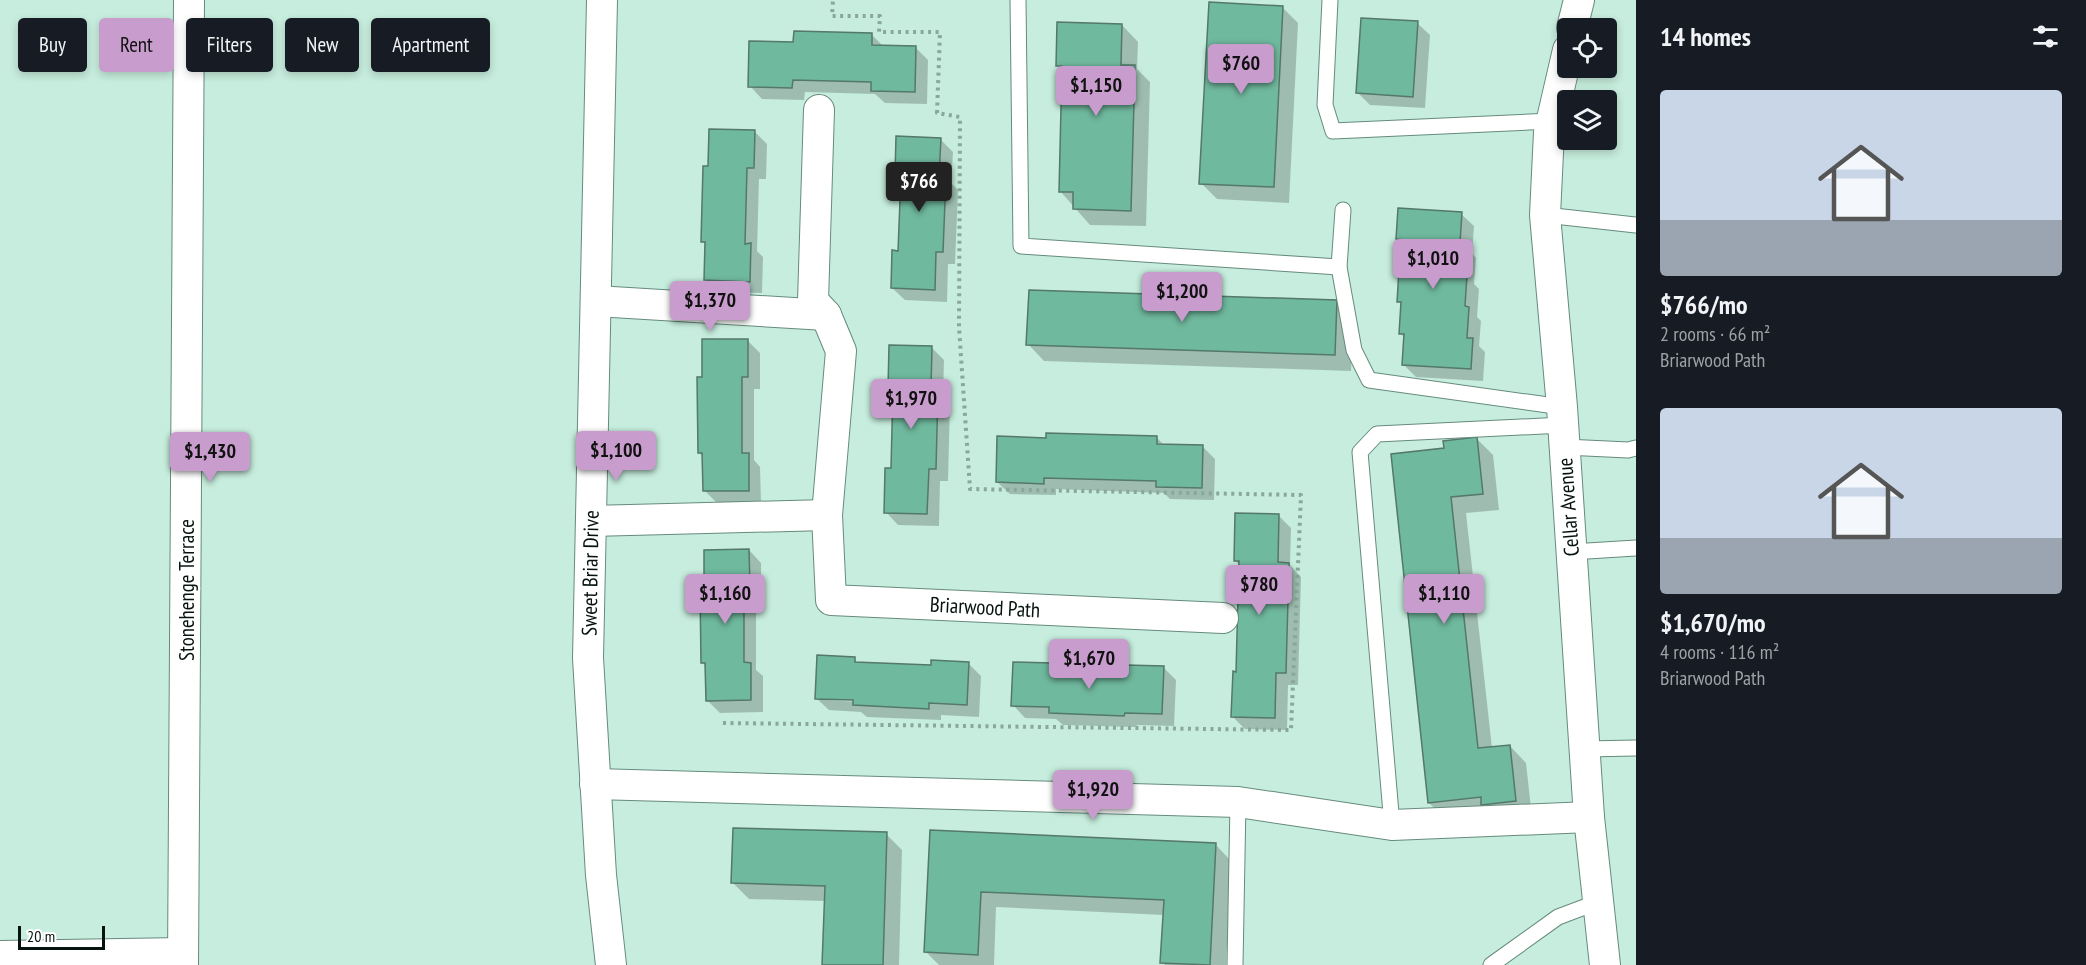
<!DOCTYPE html>
<meta charset="utf-8">
<style>
body{margin:0;font-family:"PT Sans Narrow",sans-serif;background:#242831;color:#f1f3f6;height:100vh;display:flex;flex-direction:column;font-size:22px;white-space:nowrap}
*{box-sizing:border-box;margin:0}
p{font-size:20px;color:#9ea1a6}
.icon{flex:none;width:33px;height:33px;fill:none;stroke:currentColor;stroke-width:2;stroke-linecap:round;stroke-linejoin:round}
.map{position:relative;flex:1;overflow:hidden}
.side{display:flex;flex-direction:column;background:#171b24;width:450px}
.side>*{flex:none}
.hud{position:absolute;left:18px;top:18px;width:570px;height:54px;display:flex;gap:12px}
.fabs{position:absolute;left:1557px;top:18px;display:grid;gap:12px}
.fabs a{display:grid;place-items:center;width:60px;height:60px;border-radius:6px;background:#171b24;box-shadow:0 3px 9px #0003;font-size:30px}
.scale{position:absolute;left:18px;bottom:15px;width:87px;box-sizing:border-box;padding-left:6px;border:3px solid #06130e;border-top:0;font-size:16px;line-height:21px;white-space:nowrap;color:#06130e;-webkit-text-stroke:4px #fff;paint-order:stroke}
.price{position:absolute;translate:-50% -51px;padding:0 14px;border-radius:6px;background:#c89dcd;color:#111;font-size:20px;line-height:39px;filter:drop-shadow(0 2px 3px #0008)}
.price::after{content:'';position:absolute;left:50%;top:36px;width:18px;height:14px;margin-left:-9px;background:inherit;clip-path:polygon(0 0,100% 0,50% 100%)}
.price.current{background:#222;color:#fff}
ul{padding:0;list-style:none}
li{display:grid;align-content:center;gap:12px;height:318px;padding:0 24px}
li span{display:grid;place-items:center;height:186px;border-radius:6px;color:#555}
li>.icon{margin-inline-start:auto}
span .icon{width:108px;height:108px;fill:#fffc;stroke-width:1}
li b{font-size:26px}
h2{display:flex;justify-content:space-between;align-items:center;height:72px;padding:0 24px;font-size:26px}
.tag{padding:0 21px;border-radius:6px;background:#171b24;box-shadow:0 3px 9px #0003;font-size:21px;line-height:54px}
.tag.current{background:#c89dcd;color:#111}
main{display:flex;flex:1;min-height:0}
.map>svg:first-child{display:block}
.shadow{fill:#0003;fill-rule:evenodd}
.building{fill:#6fb99e;stroke:#54786a;stroke-width:1.5}
.lines{fill:none;stroke-linecap:round;stroke-linejoin:round}
.lane-casing{stroke:#668b7c;stroke-width:17}
.street-casing{stroke:#668b7c;stroke-width:32}
.path{stroke:#89a89b;stroke-width:4;stroke-dasharray:3 4.5;stroke-linecap:butt}
.lane{stroke:#fff;stroke-width:15}
.street{stroke:#fff;stroke-width:30}
.labels{text-anchor:middle;dominant-baseline:central;stroke-width:4.5;stroke-linejoin:round;paint-order:stroke}
.street-label{font-size:21px;fill:#06130e;stroke:#fff}
</style>
<main>
<div class="map">
<svg width="1636" height="965" viewBox="0 0 1636 965">
<rect width="100%" height="100%" fill="#c6eddd"/>
<g class="shadow">
<path d="M1282,7L1298,23L1289,203L1217,199L1201,183Z"/>
<path d="M1417,23L1430,35L1425,108L1370,105L1358,93Z"/>
<path d="M1122,25L1138,42L1137,69L1150,82L1146,226L1090,225L1060,191L1064,71L1058,65Z"/>
<path d="M871,34L883,46L915,47L928,60L927,104L885,103L875,94L805,92L804,100L762,99L750,86L795,43Z"/>
<path d="M754,131L767,144L766,179H759L757,251L763,257L762,293L718,292L705,279L707,246L702,241L709,168Z"/>
<path d="M940,139L953,152L951,183L958,190L955,264H948L947,302L905,300L892,288L900,252L903,180L896,174Z"/>
<path d="M1461,214L1474,226L1472,253L1476,258L1474,284L1479,289L1477,317L1481,321L1479,346L1485,352L1483,381L1416,377L1403,364L1405,338L1400,333L1402,305L1398,301L1404,273L1405,247L1397,239Z"/>
<path d="M1337,301L1353,317L1351,371L1044,361L1028,344Z"/>
<path d="M748,341L760,353V389H754V460L760,467L761,503H717L704,490V457L699,453L703,379Z"/>
<path d="M932,348L944,360L943,397L950,404L948,481H940L939,526L898,525L886,512L893,470L895,394L889,388Z"/>
<path d="M1157,438L1165,446L1203,447L1215,459L1214,500L1170,499L1164,493L1056,489V495L1010,494L997,482L1047,439Z"/>
<path d="M1477,439L1493,455L1499,510L1466,513L1492,748L1510,746L1526,763L1532,817L1446,819L1429,803L1445,450Z"/>
<path d="M1279,516L1291,528L1290,565L1301,577L1298,685H1288L1287,730L1245,729L1233,717L1237,673L1240,565L1235,561Z"/>
<path d="M749,550L761,563V598L756,599V670L763,676V712L720,713L707,700V667L702,663L706,589Z"/>
<path d="M854,659L859,664L933,667L969,664L981,676L979,717L941,715V720L867,717L861,712L829,710L816,698ZM827,697L860,699V702L827,700Z"/>
<path d="M1050,664L1056,670L1128,673L1164,668L1176,680L1174,726L1137,725L1136,727L1063,725L1056,719L1025,718L1013,705Z"/>
<path d="M931,832L1215,844L1231,861L1226,965H1165L1162,962L1164,915L996,907L994,965H939L926,952Z"/>
<path d="M886,834L902,850L899,965H824L826,901L749,899L733,883Z"/>
</g>
<g class="building">
<path d="M1209,2L1283,6L1274,187L1199,184Z"/>
<path d="M1361,18L1418,21L1413,97L1356,93Z"/>
<path d="M1057,22L1122,24L1121,65H1135L1131,211L1073,209V192H1059L1062,66H1056Z"/>
<path d="M794,31L872,33V45L916,46L915,92L871,91V82L793,80L792,88L748,87L749,41L793,42Z"/>
<path d="M709,129L755,130L754,168H747L745,244L751,243L750,282L704,280L705,242H701L703,166H708Z"/>
<path d="M896,136L941,138L939,176H946L943,252H936L935,290L891,288L892,250L898,251L901,175L895,174Z"/>
<path d="M1398,208L1462,212L1460,243L1464,244L1462,275H1467L1465,306L1469,307L1467,338H1473L1471,369L1402,365L1404,334H1399L1401,302H1397L1399,270L1402,271L1404,240L1396,239Z"/>
<path d="M1029,290L1337,300L1335,355L1026,345Z"/>
<path d="M702,339H748V377H742V453H749V491H703L702,453H698L697,377H702Z"/>
<path d="M889,345L932,346L931,389L938,390L936,469H929L927,514L884,513L885,468H891L893,389L888,388Z"/>
<path d="M1046,433L1157,436V444L1203,445L1202,488L1156,487V481L1044,478V484L996,482L997,436L1046,438Z"/>
<path d="M1477,437L1483,494L1451,497L1478,748L1510,745L1516,801L1481,805V797L1428,803L1391,454L1444,448L1443,441Z"/>
<path d="M1235,513L1279,514L1278,562L1289,563L1286,673H1276L1275,718L1231,717L1233,671L1236,672L1239,561H1234Z"/>
<path d="M749,549L750,587H744V662L751,663V700L706,701L705,663H701L700,588L704,587V550Z"/>
<path d="M817,655L855,657V662L931,665V660L969,662L967,705L929,703V709L853,705V700L815,699Z"/>
<path d="M1013,662L1051,663V668L1126,671V665L1164,666L1162,714L1125,713L1124,716L1049,713V707L1011,706Z"/>
<path d="M733,828L887,832L883,965H822L825,886L731,883Z"/>
<path d="M930,830L1216,843L1210,965L1160,963L1164,900L981,892L978,955L924,952Z"/>
</g>
<g class="lines">
<g class="lane-casing">
<g id="lane">
<path d="M1018,0L1021,246L1339,267"/>
<path d="M1330,0L1325,105L1333,131L1551,121"/>
<path d="M1343,210L1339,267L1354,350L1369,380L1562,407"/>
<path d="M1545,215L1636,225"/>
<path d="M1565,447L1628,450L1636,448"/>
<path d="M1571,552L1636,548"/>
<path d="M1585,749L1636,748"/>
<path d="M1392,825L1360,452L1377,434L1563,425"/>
<path d="M1235,965L1238,802"/>
<path d="M1491,965L1558,917L1598,902"/>
</g>
</g>
<g class="street-casing">
<g id="street">
<path d="M602,0L588,658L601,875L611,965"/>
<path d="M1572,28L1579,0"/>
<path d="M1568,50L1549,132L1545,215L1562,407L1589,817L1605,965"/>
<path d="M819,110L813,301L826,315L841,351L827,515L831,600L1223,618"/>
<path d="M596,301L826,315"/>
<path d="M591,521L827,515"/>
<path d="M595,784L1238,802L1392,825L1589,817"/>
<path d="M0,956L183,953"/>
<path d="M183,965L189,0"/>
</g>
</g>
<path class="path" d="M723,723L1291,730L1301,495L970,489L959,327L960,117L937,113L940,32H879L880,16H832L833,0"/>
<use href="#lane" class="lane"/>
<use href="#street" class="street"/>
</g>
<g class="labels">
<g class="street-label">
<text transform="translate(1568 507) rotate(-94)">Cellar Avenue</text>
<text transform="translate(590 573) rotate(-89)">Sweet Briar Drive</text>
<text transform="translate(186 590) rotate(-90)">Stonehenge Terrace</text>
<text transform="translate(985 607) rotate(3)">Briarwood Path</text>
</g>
</g>
</svg>
<div class="fabs">
<a><svg class="icon" aria-label="locate" viewBox="0 0 24 24"><circle cx="12" cy="12" r="6"/><path d="M12 2v4M12 18v4M2 12h4M18 12h4"/></svg></a>
<a><svg class="icon" aria-label="layers" viewBox="0 0 24 24"><path d="M12 4l9 5-9 5-9-5zM3 14l9 5 9-5"/></svg></a>
</div>
<div class="scale">20 m</div>
<b class="price" style="left:1241px;top:95px">$760</b>
<b class="price" style="left:1096px;top:117px">$1,150</b>
<b class="price current" style="left:919px;top:213px">$766</b>
<b class="price" style="left:1433px;top:290px">$1,010</b>
<b class="price" style="left:1182px;top:323px">$1,200</b>
<b class="price" style="left:710px;top:332px">$1,370</b>
<b class="price" style="left:911px;top:430px">$1,970</b>
<b class="price" style="left:616px;top:482px">$1,100</b>
<b class="price" style="left:210px;top:483px">$1,430</b>
<b class="price" style="left:1259px;top:616px">$780</b>
<b class="price" style="left:725px;top:625px">$1,160</b>
<b class="price" style="left:1444px;top:625px">$1,110</b>
<b class="price" style="left:1089px;top:690px">$1,670</b>
<b class="price" style="left:1093px;top:821px">$1,920</b>
<div class="hud">
<a class="tag">Buy</a>
<a class="tag current">Rent</a>
<a class="tag">Filters</a>
<a class="tag">New</a>
<a class="tag">Apartment</a>
</div>
</div>
<section class="side">
<h2>14 homes<svg class="icon" aria-label="filters" viewBox="0 0 24 24"><path d="M4 7h16M4 17h16"/><circle cx="9" cy="7" r="2"/><circle cx="15" cy="17" r="2"/></svg></h2>
<ul>
<li><span style="background:linear-gradient(#c9d6e8 70%,#9aa5b1 0)"><svg class="icon" aria-label="home" viewBox="0 0 24 24"><path d="M3 11l9-7 9 7M6 9v11h12V9"/></svg></span><div><b>$766/mo</b><p>2 rooms · 66 m²</p><p>Briarwood Path</p></div></li>
<li><span style="background:linear-gradient(#c9d6e8 70%,#9aa5b1 0)"><svg class="icon" aria-label="home" viewBox="0 0 24 24"><path d="M3 11l9-7 9 7M6 9v11h12V9"/></svg></span><div><b>$1,670/mo</b><p>4 rooms · 116 m²</p><p>Briarwood Path</p></div></li>
</ul>
</section>
</main>
